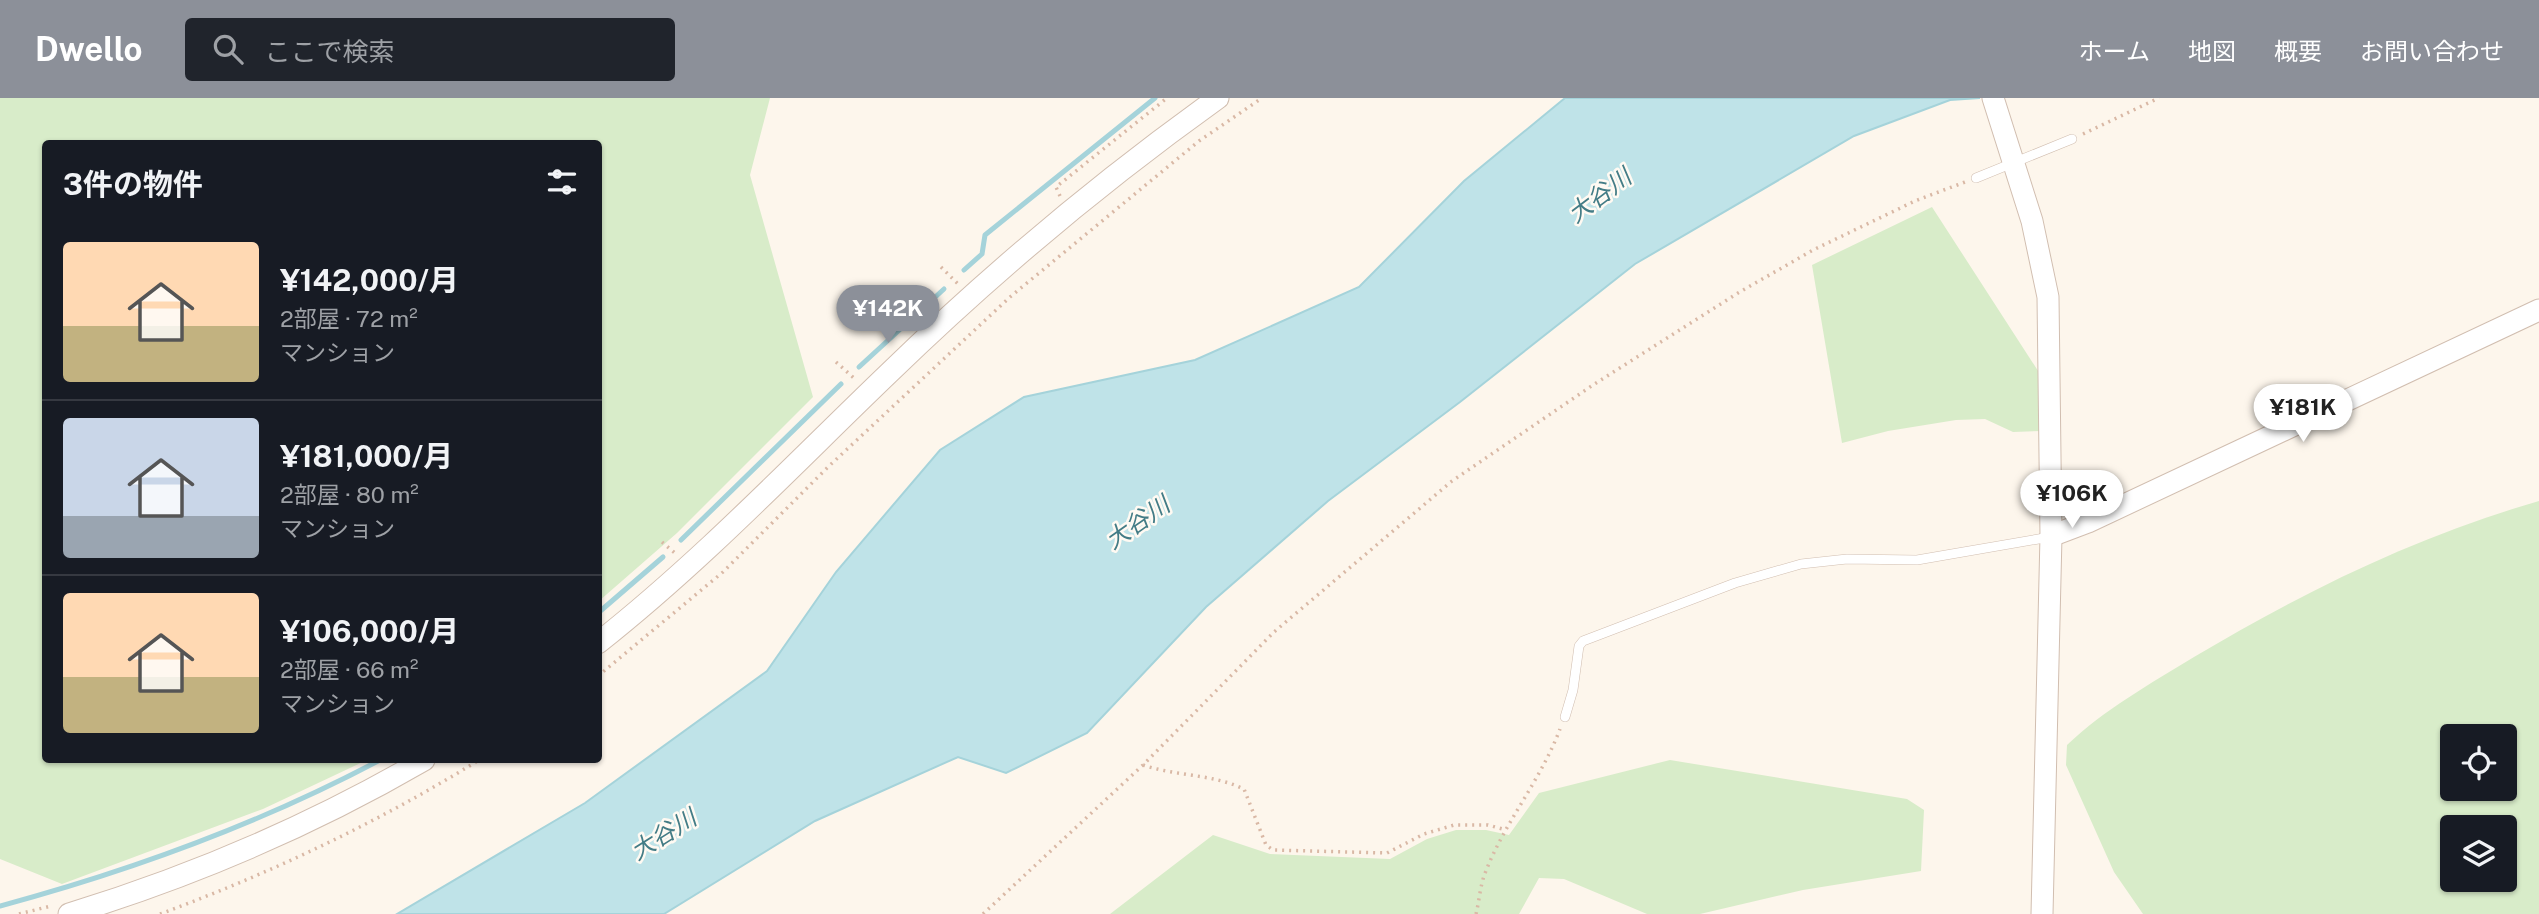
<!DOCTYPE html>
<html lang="ja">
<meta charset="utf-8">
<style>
body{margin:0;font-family:"Public Sans","Noto Sans JP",sans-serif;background:#20242c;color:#f1f3f6;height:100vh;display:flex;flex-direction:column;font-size:26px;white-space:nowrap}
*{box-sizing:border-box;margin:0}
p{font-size:23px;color:#9ea1a6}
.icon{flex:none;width:38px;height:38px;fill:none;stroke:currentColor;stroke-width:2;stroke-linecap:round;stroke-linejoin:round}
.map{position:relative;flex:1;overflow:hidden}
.drawer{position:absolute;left:42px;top:42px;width:560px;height:623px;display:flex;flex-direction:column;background:#171b24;border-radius:7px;box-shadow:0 2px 5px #0004}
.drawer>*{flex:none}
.controls{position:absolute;left:2440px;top:626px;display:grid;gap:14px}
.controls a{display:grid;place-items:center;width:77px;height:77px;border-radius:7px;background:#171b24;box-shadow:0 2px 5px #0004;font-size:35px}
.price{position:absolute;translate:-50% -60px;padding:0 16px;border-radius:24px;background:#fff;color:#222;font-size:23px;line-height:46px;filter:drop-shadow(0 2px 4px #0008)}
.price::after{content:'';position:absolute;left:50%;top:42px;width:21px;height:16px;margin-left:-10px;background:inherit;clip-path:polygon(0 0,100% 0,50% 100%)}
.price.current{background:#8c9099;color:#fff}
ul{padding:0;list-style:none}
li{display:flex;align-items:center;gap:21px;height:175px;padding:0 21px}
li+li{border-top:2px solid #363941}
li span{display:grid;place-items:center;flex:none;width:196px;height:140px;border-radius:7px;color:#555}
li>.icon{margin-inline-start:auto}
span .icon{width:84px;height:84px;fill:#fffc;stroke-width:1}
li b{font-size:30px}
h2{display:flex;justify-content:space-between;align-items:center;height:84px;padding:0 21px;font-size:30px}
header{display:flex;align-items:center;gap:42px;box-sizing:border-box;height:98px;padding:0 35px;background:#8c9099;color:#fff}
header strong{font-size:33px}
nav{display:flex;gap:38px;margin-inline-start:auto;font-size:24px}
.search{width:490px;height:63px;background:#20242c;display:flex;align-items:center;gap:18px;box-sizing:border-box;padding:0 24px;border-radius:7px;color:#9ea1a6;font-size:26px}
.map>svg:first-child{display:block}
.green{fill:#d8ecc9;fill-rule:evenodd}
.water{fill:#bfe3e8;stroke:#a5d3da;stroke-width:2}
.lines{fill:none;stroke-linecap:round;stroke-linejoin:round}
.stream{stroke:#a5d3da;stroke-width:5}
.service-casing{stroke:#d1beb0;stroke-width:10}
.tertiary-casing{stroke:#d1beb0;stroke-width:23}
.path{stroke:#d9b8a5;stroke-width:3.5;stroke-dasharray:2 5;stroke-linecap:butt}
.service{stroke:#fff;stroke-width:9}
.tertiary{stroke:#fff;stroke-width:21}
.labels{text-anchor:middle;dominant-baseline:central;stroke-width:5;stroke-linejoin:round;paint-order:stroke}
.water-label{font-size:24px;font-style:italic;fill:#437c86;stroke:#fffaf3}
</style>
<header>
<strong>Dwello</strong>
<div class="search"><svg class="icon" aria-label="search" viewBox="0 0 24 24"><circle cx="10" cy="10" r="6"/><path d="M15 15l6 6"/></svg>ここで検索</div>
<nav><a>ホーム</a><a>地図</a><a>概要</a><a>お問い合わせ</a></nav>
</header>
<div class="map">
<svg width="2539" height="816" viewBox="0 0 2539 816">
<rect width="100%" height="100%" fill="#fdf6ec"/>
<g class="green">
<path d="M0,0H770L750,77L813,299L677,435L599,503L598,46H46V662H367L263,711L62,786L0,761Z"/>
<path d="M1932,109L2042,279L2041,333L2013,334L1985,321L1956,322L1888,333L1842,345L1812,167Z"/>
<path d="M2539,403V816H2143L2114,774L2066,667L2067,647C2105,611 2150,586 2194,559C2303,494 2417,438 2539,403ZM2452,639H2504V691H2452ZM2452,730H2504V782H2452Z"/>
<path d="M1670,662L1907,701L1924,712L1921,773L1803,792L1700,816H1647L1564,781L1539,780L1519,816H1110L1213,737L1270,756L1390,761L1427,741L1456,732H1486L1509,737L1539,695Z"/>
</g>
<path class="water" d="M1565,0H1980L1950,2L1854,38L1635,166L1460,304L1328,403L1206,509L1087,635L1006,675L958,659L815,723L664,816H397L585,705L767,573L836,474L940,352L1024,299L1195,262L1359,189L1464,83Z"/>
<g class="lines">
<g class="stream">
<path d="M964,172L982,156L985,137L1155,0"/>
<path d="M859,269L944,191"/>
<path d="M681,442L841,286"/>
<path d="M598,515L663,459"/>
<path d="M0,808C130,773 261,725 380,662"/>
</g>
<g class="service-casing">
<g id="service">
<path d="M1976,80L2072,41"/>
<path d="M1565,619L1573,592L1579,548L1583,543L1735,485L1801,466L1847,461L1917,462L2050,439"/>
</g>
</g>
<g class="tertiary-casing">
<g id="tertiary">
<path d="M1993,0L2032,123L2048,199L2051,438L2042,816"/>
<path d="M2051,438L2088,424L2539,212"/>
<path d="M598,545C703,462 793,367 889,275C991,176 1102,83 1218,0"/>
<path d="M69,816C193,778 312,727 424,662"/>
</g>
</g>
<g class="path">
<path d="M2083,36L2159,0"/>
<path d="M1060,98L1056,89L1167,0"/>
<path d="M941,169L958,186"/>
<path d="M836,264L855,281"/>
<path d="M662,444L676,456"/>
<path d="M598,578L723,474L828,369L1010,199L1199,43L1262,0"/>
<path d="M1143,667C1175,678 1213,676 1244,691L1266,747L1273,752L1387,755L1424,736L1454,727H1488L1506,732"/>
<path d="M19,816L51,808"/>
<path d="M160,816C271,775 379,724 479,662"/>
<path d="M983,816L1143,667L1274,534L1452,383L1593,287L1738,195L1813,152L1915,103L1965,84"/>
<path d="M1476,816C1479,804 1480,790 1484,778C1503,726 1540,684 1560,631"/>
</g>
<use href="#service" class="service"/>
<use href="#tertiary" class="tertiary"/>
</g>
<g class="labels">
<g class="water-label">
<text transform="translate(1599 97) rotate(-37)">大谷川</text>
<text transform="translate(1137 424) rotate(-35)">大谷川</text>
<text transform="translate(663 736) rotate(-32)">大谷川</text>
</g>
</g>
</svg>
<div class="controls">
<a><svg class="icon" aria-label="locate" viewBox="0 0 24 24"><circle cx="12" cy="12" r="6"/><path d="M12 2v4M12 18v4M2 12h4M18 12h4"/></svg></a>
<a><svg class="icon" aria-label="layers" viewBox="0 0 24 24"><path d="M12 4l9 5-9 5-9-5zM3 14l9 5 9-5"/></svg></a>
</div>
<b class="price current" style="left:888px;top:247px">¥142K</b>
<b class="price" style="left:2303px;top:346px">¥181K</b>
<b class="price" style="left:2072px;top:432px">¥106K</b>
<section class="drawer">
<h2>3件の物件<svg class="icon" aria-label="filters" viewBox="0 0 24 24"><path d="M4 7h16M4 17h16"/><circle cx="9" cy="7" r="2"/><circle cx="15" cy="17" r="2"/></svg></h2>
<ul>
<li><span style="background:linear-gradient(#ffd9b3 60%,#c2b280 0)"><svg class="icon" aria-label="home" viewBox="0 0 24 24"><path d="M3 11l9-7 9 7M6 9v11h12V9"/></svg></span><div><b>¥142,000/月</b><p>2部屋 · 72 m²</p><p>マンション</p></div></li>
<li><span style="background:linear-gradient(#c9d6e8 70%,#9aa5b1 0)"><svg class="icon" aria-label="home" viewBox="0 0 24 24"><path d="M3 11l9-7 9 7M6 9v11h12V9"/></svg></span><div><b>¥181,000/月</b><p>2部屋 · 80 m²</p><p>マンション</p></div></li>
<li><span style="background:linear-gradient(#ffd9b3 60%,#c2b280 0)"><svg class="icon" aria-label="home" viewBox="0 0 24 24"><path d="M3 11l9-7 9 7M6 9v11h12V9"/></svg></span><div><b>¥106,000/月</b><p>2部屋 · 66 m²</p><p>マンション</p></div></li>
</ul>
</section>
</div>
